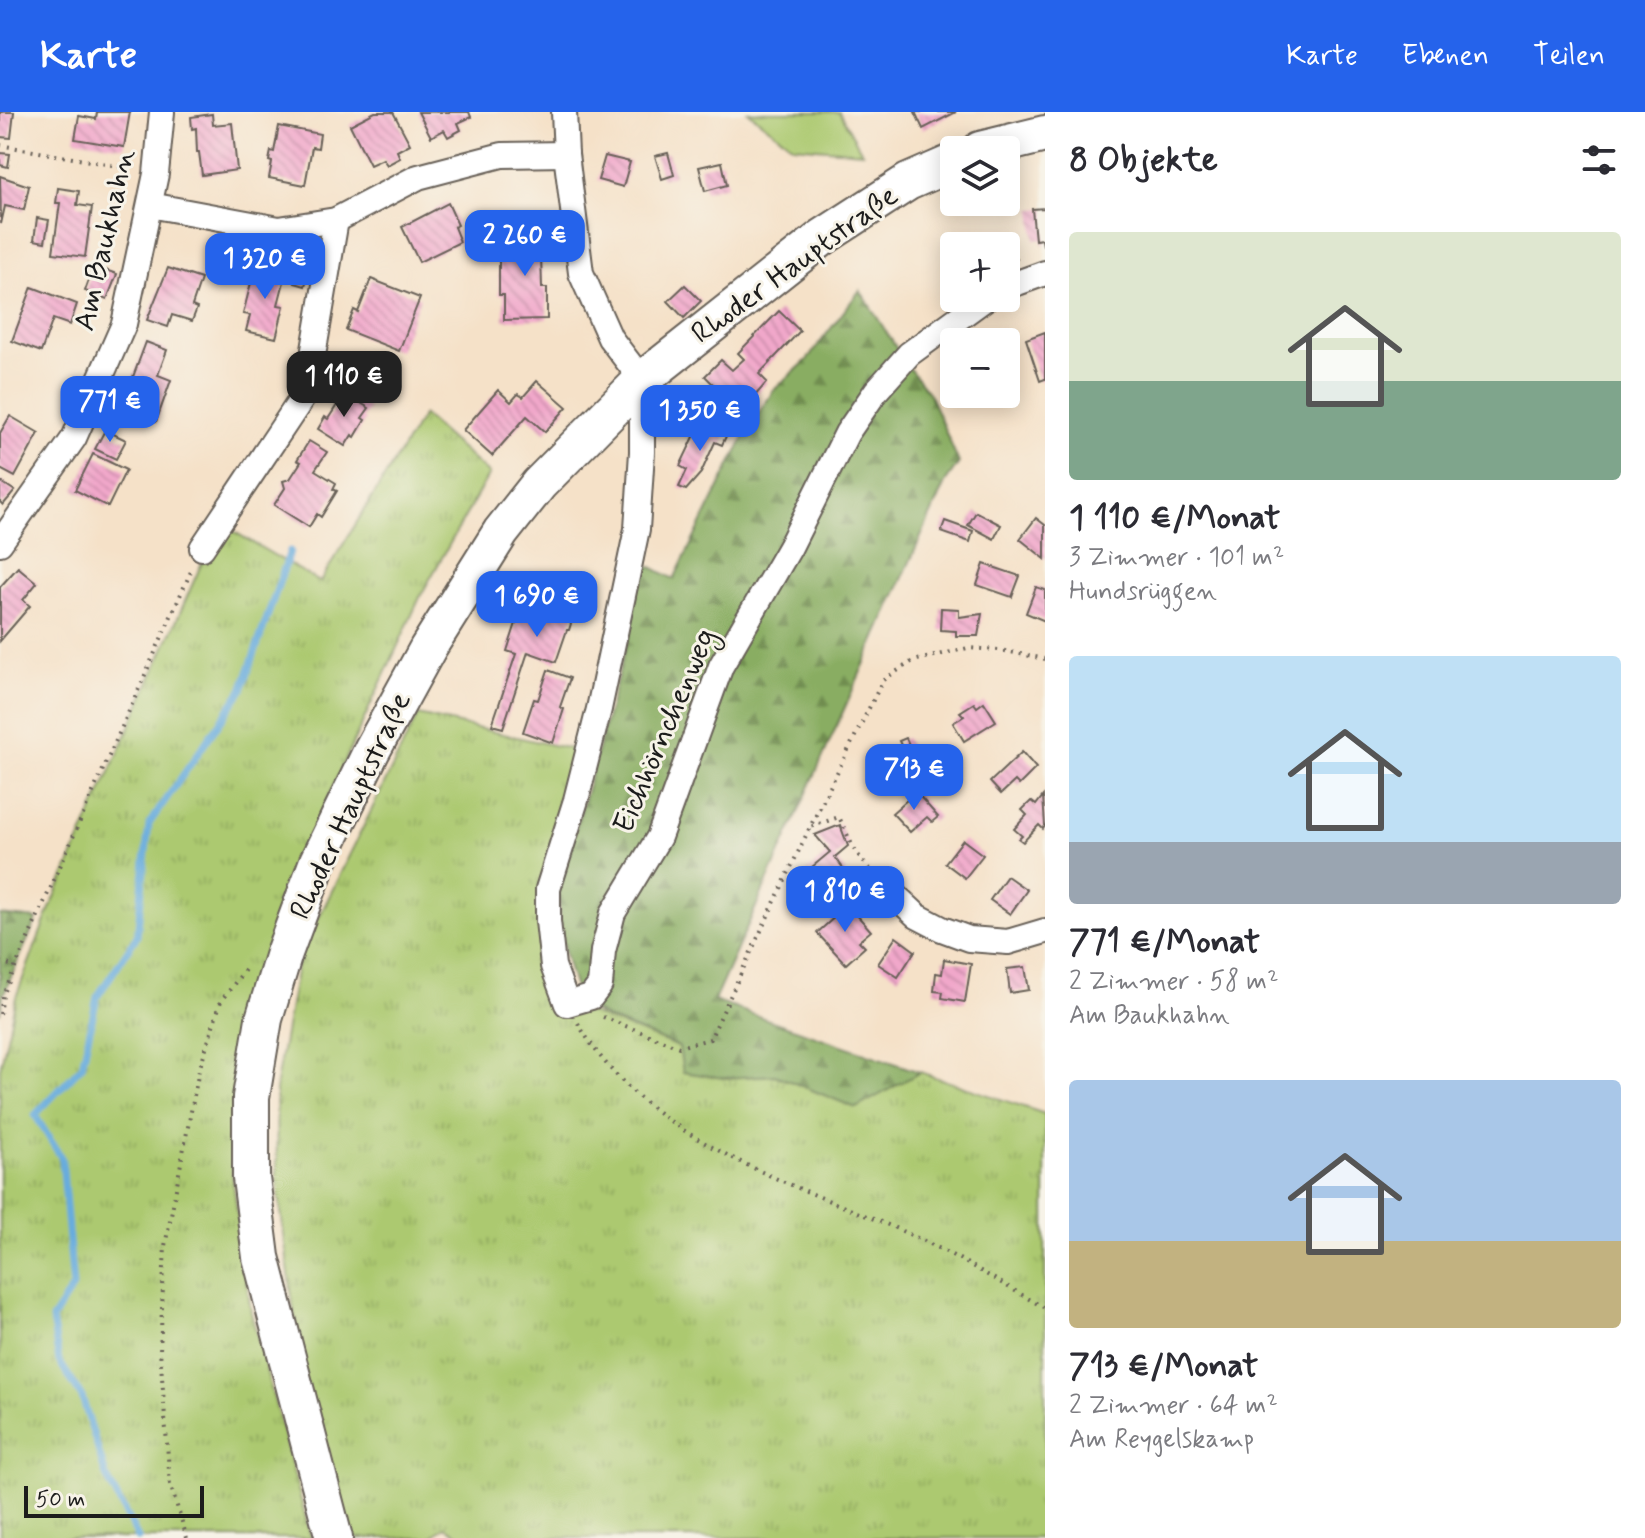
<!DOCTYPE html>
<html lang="de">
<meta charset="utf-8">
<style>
body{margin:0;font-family:Mynerve,sans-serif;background:#f2f2f3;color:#2b2b33;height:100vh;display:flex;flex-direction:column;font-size:30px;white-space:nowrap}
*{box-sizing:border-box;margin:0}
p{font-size:26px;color:#7c7c81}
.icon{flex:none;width:44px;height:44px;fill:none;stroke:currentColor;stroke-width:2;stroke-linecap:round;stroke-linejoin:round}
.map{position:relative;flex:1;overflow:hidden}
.side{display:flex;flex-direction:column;background:#fff;width:600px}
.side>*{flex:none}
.fabs{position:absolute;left:940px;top:24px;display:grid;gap:16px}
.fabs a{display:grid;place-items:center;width:80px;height:80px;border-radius:8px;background:#fff;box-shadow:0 4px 20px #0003;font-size:40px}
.scale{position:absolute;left:24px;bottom:20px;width:180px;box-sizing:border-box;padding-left:8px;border:4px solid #1c1c1c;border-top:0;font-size:22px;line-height:28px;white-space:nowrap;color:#1c1c1c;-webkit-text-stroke:6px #f7f3e8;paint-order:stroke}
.price{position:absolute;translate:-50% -68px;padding:0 18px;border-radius:16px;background:#2563eb;color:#fff;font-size:26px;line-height:52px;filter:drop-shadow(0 2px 4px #0008)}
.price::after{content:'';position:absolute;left:50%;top:48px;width:24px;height:18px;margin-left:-12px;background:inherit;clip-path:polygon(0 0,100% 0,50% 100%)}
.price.current{background:#222;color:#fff}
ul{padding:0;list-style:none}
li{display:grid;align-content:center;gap:16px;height:424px;padding:0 24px}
li span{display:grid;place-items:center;height:248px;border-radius:8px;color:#555}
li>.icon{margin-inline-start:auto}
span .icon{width:144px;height:144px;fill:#fffc;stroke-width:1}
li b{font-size:34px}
h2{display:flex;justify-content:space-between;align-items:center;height:96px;padding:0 24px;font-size:34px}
header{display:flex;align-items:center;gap:48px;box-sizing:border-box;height:112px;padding:0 40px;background:#2563eb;color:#fff}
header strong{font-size:38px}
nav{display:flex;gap:44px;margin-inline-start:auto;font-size:28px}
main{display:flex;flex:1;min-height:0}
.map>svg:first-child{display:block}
.grass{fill:url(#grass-tufts);stroke:#647246;stroke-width:2}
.forest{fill:url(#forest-firs);stroke:#52643f;stroke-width:2}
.park{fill:#acc970;stroke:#647246;stroke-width:2}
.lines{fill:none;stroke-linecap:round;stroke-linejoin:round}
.stream{stroke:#67acdd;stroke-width:7}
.building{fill:url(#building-back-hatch)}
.street-casing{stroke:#686158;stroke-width:28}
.secondary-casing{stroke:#686158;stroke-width:40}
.path{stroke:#686158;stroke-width:4;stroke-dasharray:2 6;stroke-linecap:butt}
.street{stroke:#fff;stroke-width:24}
.secondary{stroke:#fff;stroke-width:36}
.labels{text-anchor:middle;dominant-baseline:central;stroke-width:6;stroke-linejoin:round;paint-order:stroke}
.street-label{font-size:30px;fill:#1c1c1c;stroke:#f7f3e8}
</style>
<header>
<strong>Karte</strong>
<nav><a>Karte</a><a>Ebenen</a><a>Teilen</a></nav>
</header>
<main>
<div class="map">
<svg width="1045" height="1426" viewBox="0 0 1045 1426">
<defs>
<pattern id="grass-tufts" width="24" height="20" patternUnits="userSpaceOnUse" patternTransform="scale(2)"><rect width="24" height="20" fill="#acc970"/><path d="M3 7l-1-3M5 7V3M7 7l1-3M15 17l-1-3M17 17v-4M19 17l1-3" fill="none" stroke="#93ac60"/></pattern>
<pattern id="forest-firs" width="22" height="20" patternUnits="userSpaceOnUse" patternTransform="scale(2)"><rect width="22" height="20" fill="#89ad62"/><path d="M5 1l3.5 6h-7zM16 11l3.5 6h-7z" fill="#6f8c50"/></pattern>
<pattern id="building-back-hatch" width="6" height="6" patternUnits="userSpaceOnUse" patternTransform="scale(2)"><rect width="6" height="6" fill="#f1a7ca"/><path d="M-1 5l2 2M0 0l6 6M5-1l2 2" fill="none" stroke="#ce8fad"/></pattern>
</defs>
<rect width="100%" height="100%" fill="#f7f3e8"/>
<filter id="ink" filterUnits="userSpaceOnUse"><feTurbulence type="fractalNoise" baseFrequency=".0125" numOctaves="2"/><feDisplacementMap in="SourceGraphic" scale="16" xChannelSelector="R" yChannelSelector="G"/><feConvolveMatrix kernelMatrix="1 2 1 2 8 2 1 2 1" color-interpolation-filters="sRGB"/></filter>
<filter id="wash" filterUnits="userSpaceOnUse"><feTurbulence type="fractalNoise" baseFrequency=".006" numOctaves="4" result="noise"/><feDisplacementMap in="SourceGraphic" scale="32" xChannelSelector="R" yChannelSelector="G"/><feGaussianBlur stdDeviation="1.8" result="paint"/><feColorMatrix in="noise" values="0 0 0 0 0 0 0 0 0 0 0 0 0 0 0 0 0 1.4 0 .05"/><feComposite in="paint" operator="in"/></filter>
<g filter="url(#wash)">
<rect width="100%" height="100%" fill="#f5e1c8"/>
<g class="grass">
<path d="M423,303L489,362L421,483L310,725L243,907L232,1062L251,1201L311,1426H0V957L16,885L48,801L211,430L231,418L320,470Z"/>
<path d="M418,603L575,638L541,771L567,892L679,935L723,966L775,963L856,996L920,960L1045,1002V1426H466L445,1415L430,1426H334L313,1348L277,1069L276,972L298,848Z"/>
</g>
<g class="forest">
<path d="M860,178L909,256L930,283L959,351L945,371L714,889L920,960L856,996L775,963L723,966L683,960L679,935L609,907L580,891C566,853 558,819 559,778L631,517L642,450L674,467L748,317L774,278L807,248Z"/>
<path d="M0,803L37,807L3,883L0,902Z"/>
</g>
<path class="park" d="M748,0H839L862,40L793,34Z"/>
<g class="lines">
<path class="stream" d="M138,1426L106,1364L82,1285L59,1249L52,1207L73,1175L62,1047L35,1003L82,954L97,885L137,824L149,712L242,578L290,439"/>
</g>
<g id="blocks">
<g class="building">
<path d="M0,0H14L11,26L0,25Z"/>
<path d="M97,0H130L124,35L75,27L79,4L96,7Z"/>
<path d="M375,0H393L410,32L397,39L400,46L387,53L383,47L370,53L350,13Z"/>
<path d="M418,0H469L471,5L458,11L461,18L448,25L444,18L431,25Z"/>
<path d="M915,0H956L923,17Z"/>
<path d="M212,2L213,13L232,11L237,58L202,63L199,40H197L196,16L192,17L191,5Z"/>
<path d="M279,14L320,22L318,36L312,35L305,73L269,66L272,50L269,49L271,39L274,40Z"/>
<path d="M0,41L10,42L8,55L0,53Z"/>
<path d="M668,41L674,63L662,67L655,44Z"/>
<path d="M605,44L630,50L623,75L598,68Z"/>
<path d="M722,50L727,73L705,79L699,55Z"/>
<path d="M0,64L29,74L24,98L5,94L1,112Z"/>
<path d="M58,76L79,79L77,93L92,95L85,145L53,141L60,91H56Z"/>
<path d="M448,91L458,113L454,115L460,130L419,150L402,115Z"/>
<path d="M1045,96V133H1043L1042,127L1035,128L1032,97Z"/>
<path d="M37,106L49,108L45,130L34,128Z"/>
<path d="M520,108H540L542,176H547V207L504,208V183H499V148H521Z"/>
<path d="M1006,127L1017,147L1006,154V134H993Z"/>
<path d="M256,151L287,158L278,193L284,194L276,226L246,219L250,203L243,202Z"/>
<path d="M300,152L310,155L305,174L295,171Z"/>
<path d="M94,154L117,162L107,187L85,179Z"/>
<path d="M168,156L201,167L192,194L197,196L192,209L172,203L168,215L147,208Z"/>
<path d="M371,167L420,186L399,239L346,218L354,198L358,200Z"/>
<path d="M685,173L701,189L684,206L668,189Z"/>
<path d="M32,175L77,192L70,213L53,207L41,240L12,229Z"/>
<path d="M779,199L800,219L759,262L767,270L734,308L706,289L718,277L705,264L721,248L732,258L744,247L738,241Z"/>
<path d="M1045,220V267L1040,269L1026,227Z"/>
<path d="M146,230L167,238L158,263L171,268L156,310L127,300L136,275L130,273Z"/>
<path d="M537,269L567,295L545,320L527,304L492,344L463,318L498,278L511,290L518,282L523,285Z"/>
<path d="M341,279L369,296L362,306L365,308L355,325L352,323L345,334L318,317L325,305L328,307L337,293L334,291Z"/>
<path d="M10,304L39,321L15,365L0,357V321Z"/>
<path d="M701,310L727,322L722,333L715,330L701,361L686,378L679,375L687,358L680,354Z"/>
<path d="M105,318L126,328L116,347L95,337Z"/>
<path d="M309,329L327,340L315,358L336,371L333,377L337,379L321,405L317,402L309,415L274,393L285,376L283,369L290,367L301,350L297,348Z"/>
<path d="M93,342L126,358L108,395L75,378Z"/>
<path d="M0,369L15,379L3,393L0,390Z"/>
<path d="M976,400L1001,413L994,427L968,413Z"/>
<path d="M1036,406L1045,413V447L1020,427Z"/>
<path d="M945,409L973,419L970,430L941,420Z"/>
<path d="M984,452L1020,464L1012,485L977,473Z"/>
<path d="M18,455L37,471L23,488L30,494L0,529V475Z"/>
<path d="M544,474L564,481L566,477L575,481L574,485L579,486L569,518H567L556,550L528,540L503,616L492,613L516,542L507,539L521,496L536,501Z"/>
<path d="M1036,475L1045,478V509L1026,501Z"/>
<path d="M941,496L959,497V505L982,502L978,524H956V519L940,518Z"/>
<path d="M548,558L570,566L560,595L564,597L553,631L523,620L534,587L538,588Z"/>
<path d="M984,590L996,609L964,629L953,611L964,604L960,600L974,591L977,595Z"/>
<path d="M906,626L919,655L894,666L880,643L901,633L899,629Z"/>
<path d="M1022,640L1036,656L1019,673L1015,669L1001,682L990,670Z"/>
<path d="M916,680L938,705L932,710L927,705L910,720L892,701Z"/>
<path d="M1043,684L1045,714L1043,717L1039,713L1023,730L1019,727L1022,724L1014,717L1027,703L1022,698L1031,689L1036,693Z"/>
<path d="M840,713L848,734L835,745L846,760L835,769L840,776L829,785L806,760L830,740L815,723Z"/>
<path d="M963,728L983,743L965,766L945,751Z"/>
<path d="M1007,764L1027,778L1010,802L990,788Z"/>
<path d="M848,793L871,819L859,829L865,835L846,852L817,821Z"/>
<path d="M896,825L915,839L898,865L878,852Z"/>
<path d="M944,847L971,852L965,890L942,886L943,880L934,879L936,861L942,862Z"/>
<path d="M1025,855L1029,878L1010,881L1007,857Z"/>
</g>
</g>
</g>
<g filter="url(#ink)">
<use href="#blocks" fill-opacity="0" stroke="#686158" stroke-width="2"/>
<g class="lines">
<g class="street-casing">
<g id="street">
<path d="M564,0L566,42L581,161L610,226L642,268V340L637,417L599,597L576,688L548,777V809L553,854L567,892L591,885L600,873L603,839L613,801L659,725L721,554L790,435L847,321L876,279L909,242L986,186"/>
<path d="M150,93L279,117L336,108L418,65L502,43L566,42"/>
<path d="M1006,175L1045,161"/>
<path d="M0,431L74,326L124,212L156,62L162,0"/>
<path d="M202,436L307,279L336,108"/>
<path d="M885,774L917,804L942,817L969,827L1008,830L1045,819"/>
</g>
</g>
<g class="secondary-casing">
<g id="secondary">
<path d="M980,38L1045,22"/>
<path d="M334,1426L261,1145L251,1066V985L264,907L284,841L318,749L372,638L428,536L501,420L539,372L642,268L823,125L908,70L954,50"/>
</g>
</g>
<g class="path">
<path d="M0,33L134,57"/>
<path d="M870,757L855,739L839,705L810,715L883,568L913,549L968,536L1000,538L1045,547"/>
<path d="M0,851L16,854"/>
<path d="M0,902L3,883L192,457"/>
<path d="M603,905L679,935L710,927L810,715"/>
<path d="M578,911C648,1035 801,1072 922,1128C964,1148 1004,1173 1045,1196"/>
<path d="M187,1426L170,1372L160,1238L165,1134L199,958L221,889L247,855"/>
</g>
<use href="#street" class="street"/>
<use href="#secondary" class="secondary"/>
</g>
</g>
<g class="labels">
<g class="street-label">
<text transform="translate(105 128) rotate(-77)">Am Baukhahn</text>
<text transform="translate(795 153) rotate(-36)">Rhoder Hauptstraße</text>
<text transform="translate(665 619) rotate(-67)">Eichhörnchenweg</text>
<text transform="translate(351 694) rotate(-65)">Rhoder Hauptstraße</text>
</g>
</g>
</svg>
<div class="fabs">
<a><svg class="icon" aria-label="layers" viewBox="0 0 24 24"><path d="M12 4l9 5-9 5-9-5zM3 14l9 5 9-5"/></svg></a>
<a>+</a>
<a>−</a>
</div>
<div class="scale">50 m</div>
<b class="price" style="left:525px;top:166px">2 260 €</b>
<b class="price" style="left:265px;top:189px">1 320 €</b>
<b class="price current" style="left:344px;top:307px">1 110 €</b>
<b class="price" style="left:110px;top:332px">771 €</b>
<b class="price" style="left:700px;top:341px">1 350 €</b>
<b class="price" style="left:537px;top:527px">1 690 €</b>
<b class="price" style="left:914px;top:700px">713 €</b>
<b class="price" style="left:845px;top:822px">1 810 €</b>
</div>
<section class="side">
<h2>8 Objekte<svg class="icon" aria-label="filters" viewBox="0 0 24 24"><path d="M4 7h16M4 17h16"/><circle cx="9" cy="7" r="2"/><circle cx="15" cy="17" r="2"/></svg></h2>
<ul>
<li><span style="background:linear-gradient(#dfe7d0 60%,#7fa58c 0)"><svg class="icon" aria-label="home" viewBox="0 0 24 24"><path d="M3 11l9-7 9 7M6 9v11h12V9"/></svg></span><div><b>1 110 €/Monat</b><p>3 Zimmer · 101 m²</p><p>Hundsrüggen</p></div></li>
<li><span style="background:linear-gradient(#bfe0f5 75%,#9aa5b1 0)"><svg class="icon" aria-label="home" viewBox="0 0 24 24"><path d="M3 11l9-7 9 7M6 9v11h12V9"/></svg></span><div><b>771 €/Monat</b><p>2 Zimmer · 58 m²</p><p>Am Baukhahn</p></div></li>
<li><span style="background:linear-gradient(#a9c7e8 65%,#c2b280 0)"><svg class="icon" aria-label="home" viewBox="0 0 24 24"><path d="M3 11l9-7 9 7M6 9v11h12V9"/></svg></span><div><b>713 €/Monat</b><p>2 Zimmer · 64 m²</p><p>Am Reygelskamp</p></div></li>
</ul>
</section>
</main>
